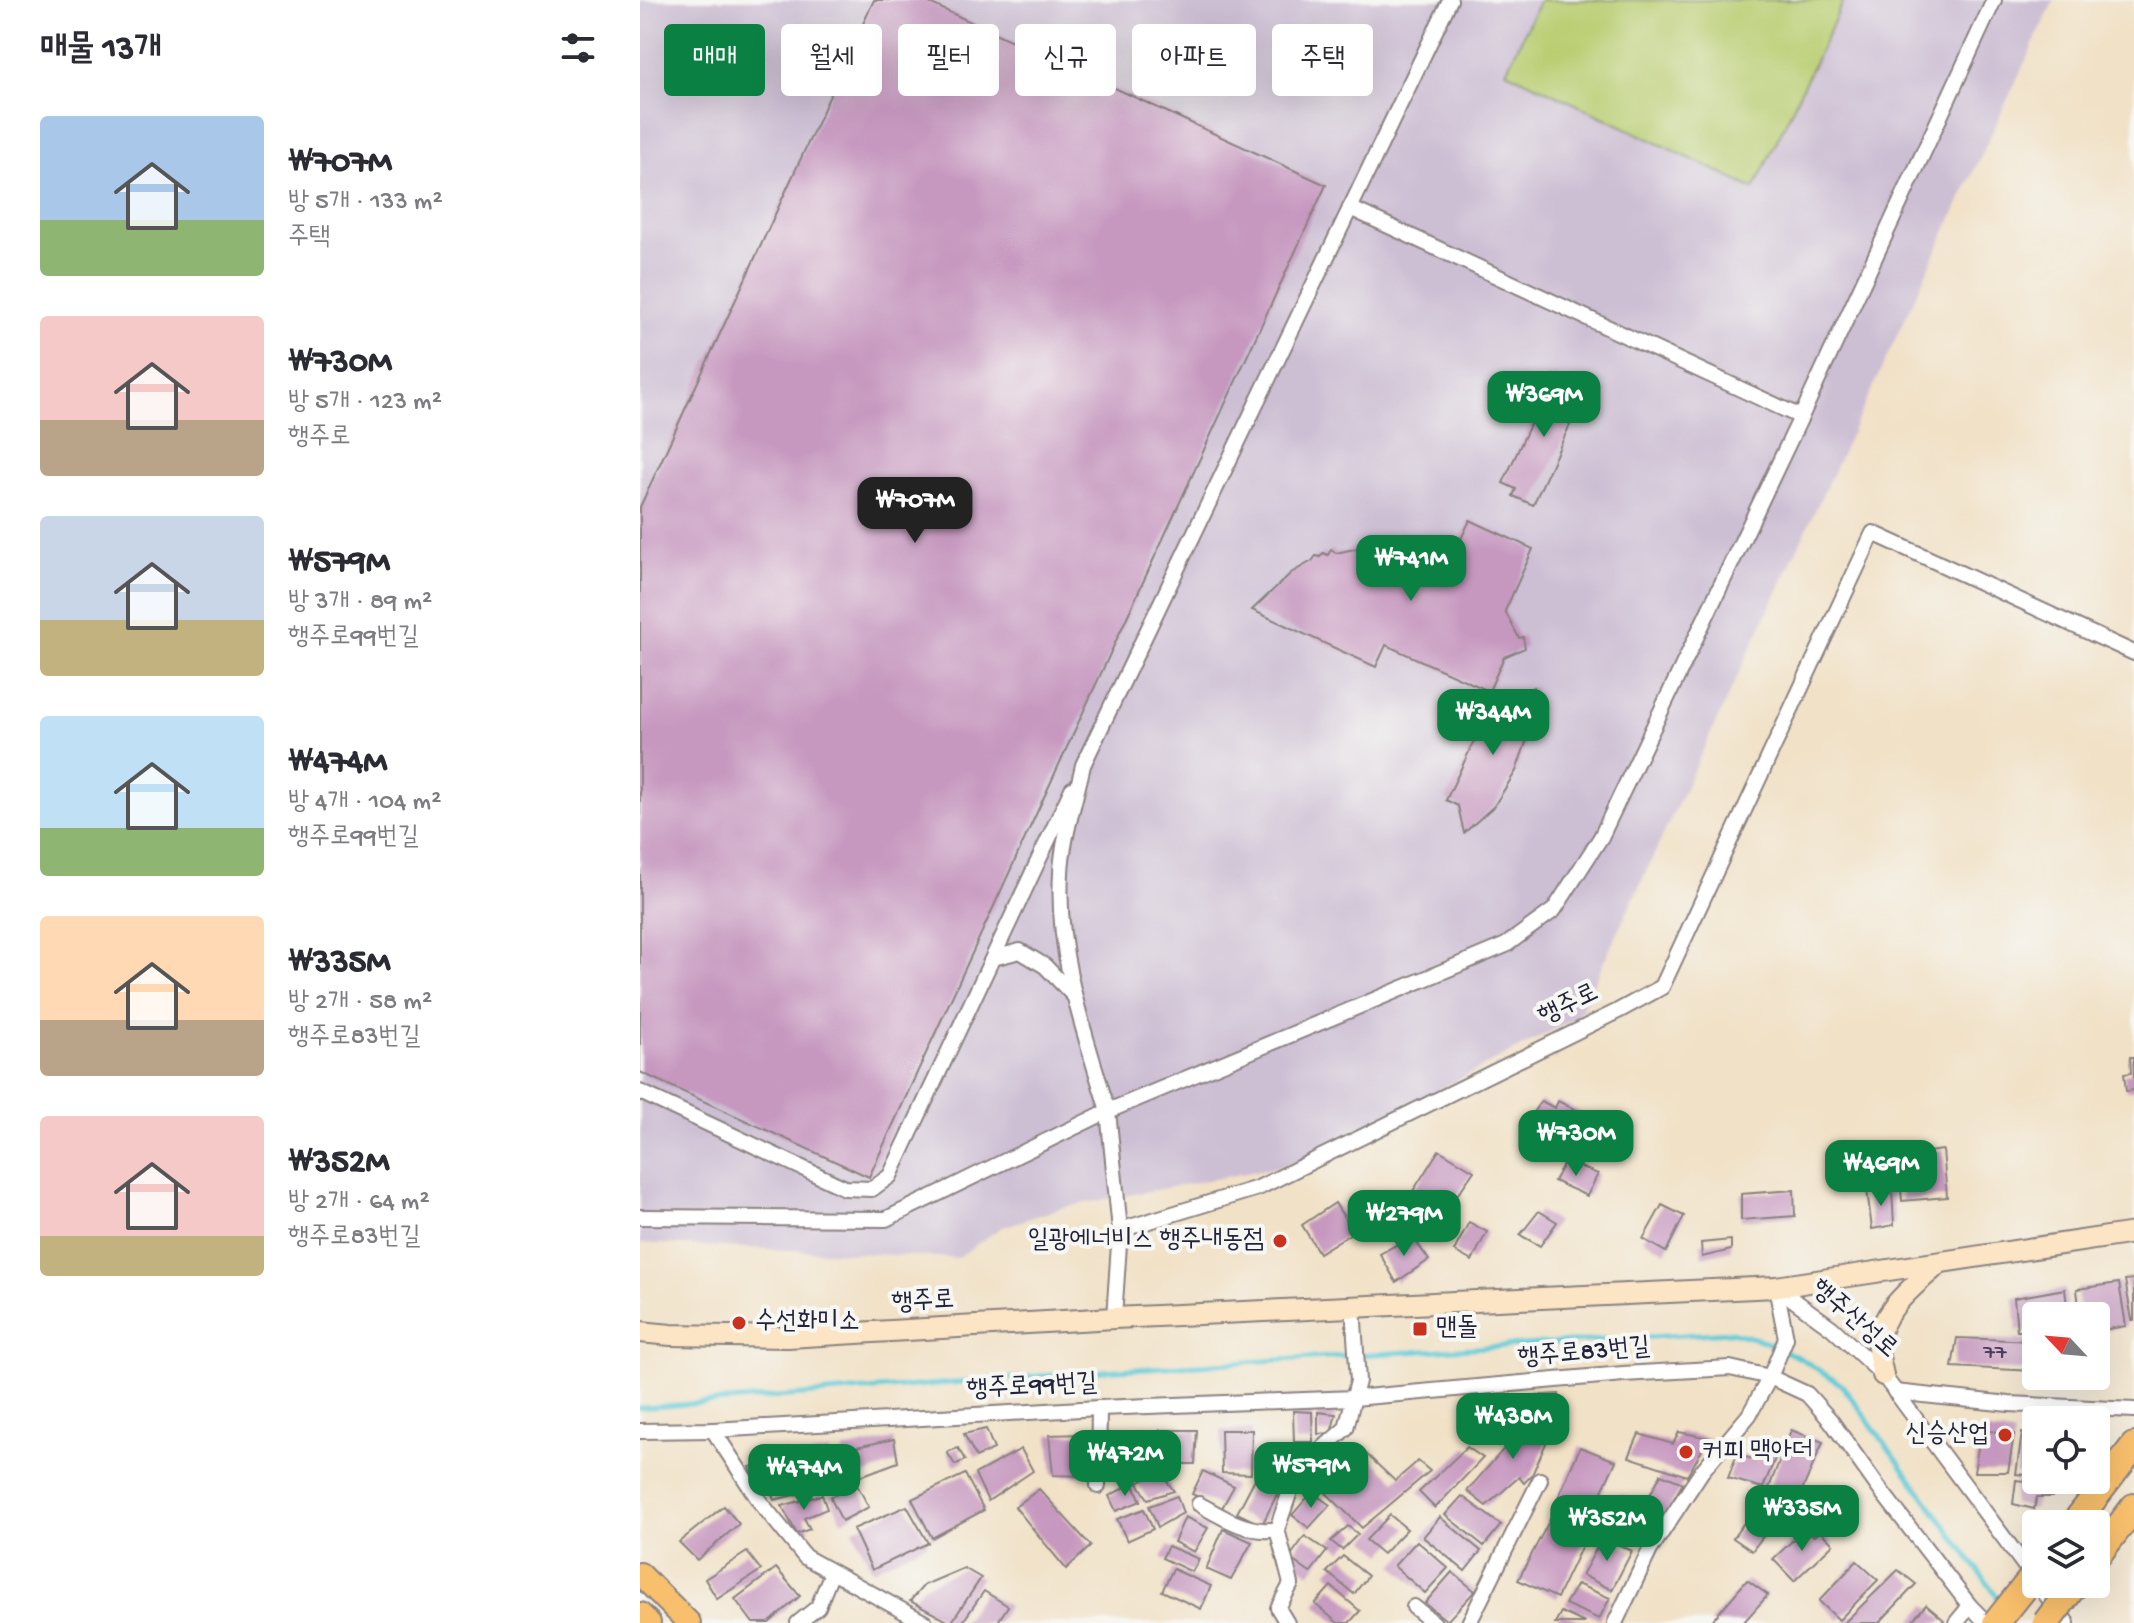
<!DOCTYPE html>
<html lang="ko">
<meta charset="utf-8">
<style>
body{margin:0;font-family:"Gochi Hand","Poor Story",sans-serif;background:#f7f7f7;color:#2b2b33;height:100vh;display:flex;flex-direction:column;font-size:30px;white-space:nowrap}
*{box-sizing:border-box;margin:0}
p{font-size:26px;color:#7c7c81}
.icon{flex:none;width:44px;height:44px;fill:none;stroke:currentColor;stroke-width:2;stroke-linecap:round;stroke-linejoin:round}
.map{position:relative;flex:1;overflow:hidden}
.details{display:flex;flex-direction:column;background:#fff;width:640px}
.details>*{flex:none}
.banner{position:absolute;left:24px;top:24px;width:760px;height:72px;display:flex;gap:16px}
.needle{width:52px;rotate:296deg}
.controls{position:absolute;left:1382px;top:1302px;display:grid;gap:16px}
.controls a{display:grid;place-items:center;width:88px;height:88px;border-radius:8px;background:#fff;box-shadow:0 8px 32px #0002;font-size:40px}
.price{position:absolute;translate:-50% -68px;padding:0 18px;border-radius:16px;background:#0b8043;color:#fff;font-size:26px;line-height:52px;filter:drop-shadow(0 2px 4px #0008)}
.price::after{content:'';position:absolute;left:50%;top:48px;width:24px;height:18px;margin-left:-12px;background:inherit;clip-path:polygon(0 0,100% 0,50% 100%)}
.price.active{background:#222;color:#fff}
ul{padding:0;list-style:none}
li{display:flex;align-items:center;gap:24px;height:200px;padding:0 40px}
li span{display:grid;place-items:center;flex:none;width:224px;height:160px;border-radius:8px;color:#555}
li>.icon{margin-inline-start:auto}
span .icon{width:96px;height:96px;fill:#fffc;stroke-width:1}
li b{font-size:34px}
h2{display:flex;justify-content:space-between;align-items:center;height:96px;padding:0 40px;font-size:34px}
.pill{padding:0 28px;border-radius:8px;background:#fff;box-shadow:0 8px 32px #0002;font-size:28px;line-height:72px}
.pill.active{background:#0b8043;color:#fff}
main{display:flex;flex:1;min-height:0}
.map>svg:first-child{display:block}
.industrial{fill:#ccbed3}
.green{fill:#b9cd71;stroke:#6e7856;stroke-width:2}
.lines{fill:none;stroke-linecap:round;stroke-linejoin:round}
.stream{stroke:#5ec9d6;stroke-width:5}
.building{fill:#c697bf}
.street-casing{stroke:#8a8280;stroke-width:18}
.secondary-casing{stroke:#8a8280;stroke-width:24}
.primary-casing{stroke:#8a8280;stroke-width:26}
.highway-casing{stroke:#8a8280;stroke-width:30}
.street{stroke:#fff;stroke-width:14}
.secondary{stroke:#fce5c4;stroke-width:20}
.primary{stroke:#f8bf6c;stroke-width:22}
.highway{stroke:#f8bf6c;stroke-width:26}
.highway-bridge-casing{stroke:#8a8280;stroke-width:30;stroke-linecap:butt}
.highway-bridge{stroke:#f8bf6c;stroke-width:26}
.poi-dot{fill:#c8321e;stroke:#f6f6f2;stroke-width:3}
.labels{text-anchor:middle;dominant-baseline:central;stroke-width:8;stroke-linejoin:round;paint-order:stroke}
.number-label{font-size:22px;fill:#4b3f5c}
.street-label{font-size:26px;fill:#22223b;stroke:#f6f6f2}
.poi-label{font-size:26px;fill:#22223b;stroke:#f6f6f2;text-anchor:start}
</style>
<main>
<section class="details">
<h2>매물 13개<svg class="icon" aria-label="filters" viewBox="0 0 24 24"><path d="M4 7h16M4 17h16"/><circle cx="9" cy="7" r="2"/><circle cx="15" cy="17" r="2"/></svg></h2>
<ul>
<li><span style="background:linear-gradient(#a9c7e8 65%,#8fb573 0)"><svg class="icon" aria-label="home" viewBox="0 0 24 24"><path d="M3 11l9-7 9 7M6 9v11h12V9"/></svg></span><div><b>₩707M</b><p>방 5개 · 133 m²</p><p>주택</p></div></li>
<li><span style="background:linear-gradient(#f6c9c9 65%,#b9a48a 0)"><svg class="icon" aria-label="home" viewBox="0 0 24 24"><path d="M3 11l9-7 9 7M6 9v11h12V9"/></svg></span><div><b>₩730M</b><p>방 5개 · 123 m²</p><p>행주로</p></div></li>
<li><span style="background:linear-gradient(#c9d6e8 65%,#c2b280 0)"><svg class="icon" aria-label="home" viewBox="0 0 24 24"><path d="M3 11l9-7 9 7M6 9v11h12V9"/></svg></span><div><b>₩579M</b><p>방 3개 · 89 m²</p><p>행주로99번길</p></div></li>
<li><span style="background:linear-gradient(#bfe0f5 70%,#8fb573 0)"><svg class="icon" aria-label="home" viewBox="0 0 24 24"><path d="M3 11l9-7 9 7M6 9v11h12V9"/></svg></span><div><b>₩474M</b><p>방 4개 · 104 m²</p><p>행주로99번길</p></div></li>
<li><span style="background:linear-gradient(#ffd9b3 65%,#b9a48a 0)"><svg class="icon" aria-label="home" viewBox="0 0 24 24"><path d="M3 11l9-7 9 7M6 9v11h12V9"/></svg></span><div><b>₩335M</b><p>방 2개 · 58 m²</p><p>행주로83번길</p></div></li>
<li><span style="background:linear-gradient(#f6c9c9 75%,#c2b280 0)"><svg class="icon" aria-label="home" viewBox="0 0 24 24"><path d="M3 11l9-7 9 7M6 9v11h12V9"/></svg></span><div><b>₩352M</b><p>방 2개 · 64 m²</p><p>행주로83번길</p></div></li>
</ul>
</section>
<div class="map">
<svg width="1494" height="1623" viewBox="0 0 1494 1623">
<rect width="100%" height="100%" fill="#f6f6f2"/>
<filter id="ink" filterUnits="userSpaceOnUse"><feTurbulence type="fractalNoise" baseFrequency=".0125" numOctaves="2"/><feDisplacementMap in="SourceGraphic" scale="16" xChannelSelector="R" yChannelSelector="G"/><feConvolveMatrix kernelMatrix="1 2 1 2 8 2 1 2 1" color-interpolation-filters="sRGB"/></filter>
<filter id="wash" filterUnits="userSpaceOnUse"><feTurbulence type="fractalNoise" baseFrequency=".006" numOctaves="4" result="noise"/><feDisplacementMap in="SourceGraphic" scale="32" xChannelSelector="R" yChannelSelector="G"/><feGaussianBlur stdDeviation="1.8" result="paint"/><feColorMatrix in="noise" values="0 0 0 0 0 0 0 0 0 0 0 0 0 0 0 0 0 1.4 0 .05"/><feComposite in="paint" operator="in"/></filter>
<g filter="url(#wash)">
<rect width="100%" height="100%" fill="#f1e1c6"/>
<path class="industrial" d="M0,0H1414L938,1017L660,1163L424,1207L362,1227L317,1258L0,1243Z"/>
<path class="green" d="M900,0H1204L1114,189L866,71Z"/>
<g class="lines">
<path class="stream" d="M0,1408L462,1371L1091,1332L1121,1340L1160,1358L1202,1385L1362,1603"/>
</g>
<g id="blocks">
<g class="building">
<path d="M234,0H283L686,185L229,1177L0,1072V507Z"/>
<path d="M913,375L946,390L893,505L873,496L876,489L863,483Z"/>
<path d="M830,520L893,549L865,611L879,638L883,637L885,648L864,657L849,691L746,645L736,667L612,610L651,573L672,561L676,556L680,557L683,553L688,555L691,549L696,553L728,546L755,547L781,551L809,564Z"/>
<path d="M894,687L891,728L876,771L854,806L824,833L818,806L806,800L857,693L871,700Z"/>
<path d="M1490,1057H1494V1090L1486,1091L1484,1074L1491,1073Z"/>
<path d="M901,1101L915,1108L918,1101L942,1113L927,1142L887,1121Z"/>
<path d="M799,1150L834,1171L799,1221L768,1199Z"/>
<path d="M1303,1150L1307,1197L1262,1201L1258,1156Z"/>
<path d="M1251,1160L1254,1181H1225V1161Z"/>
<path d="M925,1161L958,1174L947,1196L914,1181Z"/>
<path d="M1252,1189L1254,1225L1232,1229L1227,1190Z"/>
<path d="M1154,1190L1155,1216L1101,1220V1194Z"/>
<path d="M695,1203L713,1232L679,1253L662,1225Z"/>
<path d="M1022,1205L1044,1216L1026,1252L1003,1239Z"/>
<path d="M899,1211L917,1222L900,1246L880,1235Z"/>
<path d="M829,1222L847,1232L832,1261L814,1251Z"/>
<path d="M772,1236L789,1260L756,1282L740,1254Z"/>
<path d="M1091,1240V1250L1062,1257L1061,1243Z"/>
<path d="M1494,1279V1320H1492L1485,1280Z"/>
<path d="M1479,1283L1486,1326L1456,1331V1316H1440L1437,1289Z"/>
<path d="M1425,1289L1428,1316H1396V1331H1377L1374,1298Z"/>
<path d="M1317,1338L1396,1341V1371L1312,1367Z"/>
<path d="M919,1394L916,1415H890L889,1396Z"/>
<path d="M653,1411L672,1412L673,1442H654Z"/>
<path d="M678,1412L696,1414L691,1433L678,1434Z"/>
<path d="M881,1421L915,1423L892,1475L884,1483L879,1477L846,1506L827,1491L876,1435Z"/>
<path d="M346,1429L354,1449L336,1457L324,1434Z"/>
<path d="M520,1430H557L555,1464H521Z"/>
<path d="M581,1430H612L611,1474L582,1473Z"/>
<path d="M1151,1430L1183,1442L1158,1500L1129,1488Z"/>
<path d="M1341,1430L1374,1434L1368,1472H1334Z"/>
<path d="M1039,1432L1069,1438L1047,1476L989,1457L999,1434L1033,1444Z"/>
<path d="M1382,1433L1396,1434V1476L1376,1474Z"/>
<path d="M443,1434L445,1476L413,1475L409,1435Z"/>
<path d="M254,1439L258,1462L210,1480L202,1450Z"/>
<path d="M827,1447L843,1458L795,1508L779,1492Z"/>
<path d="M940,1447L976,1461L951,1515L917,1500Z"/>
<path d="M1123,1447L1138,1451L1123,1488L1088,1478L1097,1454L1118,1461Z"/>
<path d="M318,1448L325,1460L315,1465L307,1452Z"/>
<path d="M381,1449L393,1471L348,1501L335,1474Z"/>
<path d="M721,1449L755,1481L778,1461L790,1471L722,1528L679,1486Z"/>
<path d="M189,1451L195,1485L134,1500L129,1485L117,1486L110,1467Z"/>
<path d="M519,1471L534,1491L508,1499L498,1483Z"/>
<path d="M563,1471L594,1486L582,1508L552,1494Z"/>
<path d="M618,1473L643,1482L622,1525L597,1513Z"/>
<path d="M325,1474L344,1510L292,1538L272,1499Z"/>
<path d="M1021,1474L1043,1483L1025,1514L1004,1506Z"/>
<path d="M1376,1480L1415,1485L1412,1497H1397L1394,1509L1373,1504Z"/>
<path d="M493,1483L501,1501L476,1511L469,1496Z"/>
<path d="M217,1485L229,1507L202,1521L190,1497Z"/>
<path d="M399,1489L451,1546L426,1569L375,1507Z"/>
<path d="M672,1492L690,1505L669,1528L652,1515Z"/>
<path d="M980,1494L1001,1501L985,1531L966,1522Z"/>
<path d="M182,1495L187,1509L164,1518L170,1529L157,1534L142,1506Z"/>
<path d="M537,1496L543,1513L518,1527L509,1506Z"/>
<path d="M822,1496L861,1525L844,1546L805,1515Z"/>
<path d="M1119,1502L1140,1514L1112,1551L1093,1538Z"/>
<path d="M84,1506L99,1524L57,1560L39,1542Z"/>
<path d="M267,1506L288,1543L232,1570L213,1529Z"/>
<path d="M504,1509L513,1529L487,1541L477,1519Z"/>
<path d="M914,1512L949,1531L917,1598L878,1580Z"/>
<path d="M750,1515L767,1529L743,1554L726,1540Z"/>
<path d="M545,1517L568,1528L554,1552L534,1542Z"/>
<path d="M800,1517L841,1551L825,1571L783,1537Z"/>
<path d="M708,1526L718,1534L702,1550L691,1541Z"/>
<path d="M583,1529L612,1542L591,1580L566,1569Z"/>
<path d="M1165,1529L1174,1536L1180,1531L1193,1544L1154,1581L1133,1559Z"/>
<path d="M665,1536L687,1551L670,1573L649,1558Z"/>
<path d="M963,1537L992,1551L972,1590L942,1575Z"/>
<path d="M777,1541L808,1568L785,1593L754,1566Z"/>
<path d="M528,1546L559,1559L552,1572L522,1558Z"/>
<path d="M107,1552L121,1570L77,1599L65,1579Z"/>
<path d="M703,1556L728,1576L714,1594L687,1572Z"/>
<path d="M1217,1561L1238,1580L1199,1620L1179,1601Z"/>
<path d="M136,1568L160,1596L129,1623H113L95,1599Z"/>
<path d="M324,1568L341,1578L311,1623L270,1601L284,1585Z"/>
<path d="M533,1569L571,1586L561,1609L522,1591Z"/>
<path d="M1258,1570L1276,1584L1239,1623H1204Z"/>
<path d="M812,1572L835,1591L807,1621L785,1603Z"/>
<path d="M1107,1580L1128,1595L1103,1623H1070Z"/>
<path d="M937,1584L970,1598L959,1619L925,1604Z"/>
<path d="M691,1586L720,1611L709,1623H698L675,1604Z"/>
<path d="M344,1591L368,1606L357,1623H322Z"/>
<path d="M1286,1605L1304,1620L1301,1623H1270Z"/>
<path d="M921,1612L945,1623H915Z"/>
</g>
</g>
</g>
<g filter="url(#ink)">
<use href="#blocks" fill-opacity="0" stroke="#8a8280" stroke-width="2"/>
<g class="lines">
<g class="street-casing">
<g id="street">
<path d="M710,208L1161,417"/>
<path d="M353,958L380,951L405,966L433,995"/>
<path d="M0,1092L205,1188L232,1189L250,1176L432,789"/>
<path d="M0,1217L246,1219L468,1111C445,1034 416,955 421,873C422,840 436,798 443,765L810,0"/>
<path d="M480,1230L468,1111L866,945L914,910L961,837L1161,417L1354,0"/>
<path d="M1136,1287L1192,1328L1243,1375L1396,1581"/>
<path d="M474,1318L480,1230L618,1188L978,1011L1022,987L1233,533L1494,653"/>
<path d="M1255,1392L1369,1404L1494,1410"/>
<path d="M73,1430L120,1502L165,1557L285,1623"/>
<path d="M0,1431L73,1430L459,1408L714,1398L983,1374L1090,1368L1130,1377L1167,1394L1191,1421L1238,1487L1330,1606L1347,1623"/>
<path d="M458,1486L459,1408"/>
<path d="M559,1504C582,1517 610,1535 637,1529"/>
<path d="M1398,1584L1427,1623"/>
<path d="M774,1607L794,1623"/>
<path d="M158,1623L178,1607L192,1572"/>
<path d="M647,1623L638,1608L651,1584L637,1529L657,1471L706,1428L718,1381L713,1307"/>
<path d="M829,1623L900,1480"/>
<path d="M975,1623L1010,1550L1062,1471L1109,1415L1130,1377L1146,1338L1136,1287"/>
<path d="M1316,1623L1330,1606"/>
</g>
</g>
<g class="secondary-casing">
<g id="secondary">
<path d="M0,1332L31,1335L148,1337L474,1318L1136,1287L1494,1233"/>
<path d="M1243,1375C1241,1365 1237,1353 1238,1343C1241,1309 1276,1285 1299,1263"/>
</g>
</g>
<g class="primary-casing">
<g id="primary">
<path d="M0,1574L49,1623"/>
<path d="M0,1614L9,1623"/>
</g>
</g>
<g class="highway-casing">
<g id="highway">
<path d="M1434,1524L1494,1446"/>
<path d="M1456,1557L1494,1507"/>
</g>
</g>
<use href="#street" class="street"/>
<use href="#secondary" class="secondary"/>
<use href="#primary" class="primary"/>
<use href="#highway" class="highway"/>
<g class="highway-bridge-casing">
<g id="highway-bridge">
<path d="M1356,1623L1396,1573"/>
<path d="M1406,1623L1435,1584"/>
</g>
</g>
<use href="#highway-bridge" class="highway-bridge"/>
</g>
</g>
<g class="poi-dot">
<circle cx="640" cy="1241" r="8"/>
<circle cx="99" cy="1323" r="8"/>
<rect x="772" y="1321" width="16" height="16" rx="4"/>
<circle cx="1365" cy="1435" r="8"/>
<circle cx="1046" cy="1452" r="8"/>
</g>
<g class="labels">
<g class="number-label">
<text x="1355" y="1354">77</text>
</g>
<g class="street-label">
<text transform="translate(929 1006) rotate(-26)">행주로</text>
<text transform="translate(283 1303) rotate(-3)">행주로</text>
<text transform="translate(1213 1320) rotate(41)">행주산성로</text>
<text transform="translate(944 1354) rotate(-5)">행주로83번길</text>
<text transform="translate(392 1388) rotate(-3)">행주로99번길</text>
</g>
<g class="poi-label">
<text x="624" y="1241" text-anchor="end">일광에너비스 행주내동점</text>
<text x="115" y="1323">수선화미소</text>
<text x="796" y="1329">맨돌</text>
<text x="1349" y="1435" text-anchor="end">신승산업</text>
<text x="1062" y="1452">커피 맥아더</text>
</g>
</g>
</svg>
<div class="controls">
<a><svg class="needle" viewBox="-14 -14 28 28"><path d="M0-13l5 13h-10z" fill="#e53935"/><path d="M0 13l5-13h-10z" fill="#7c7c81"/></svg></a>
<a><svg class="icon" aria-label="locate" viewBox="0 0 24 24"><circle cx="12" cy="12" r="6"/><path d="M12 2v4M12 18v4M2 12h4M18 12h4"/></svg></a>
<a><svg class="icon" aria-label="layers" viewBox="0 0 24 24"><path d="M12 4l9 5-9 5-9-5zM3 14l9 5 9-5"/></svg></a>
</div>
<b class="price" style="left:904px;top:439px">₩369M</b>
<b class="price active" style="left:275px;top:545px">₩707M</b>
<b class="price" style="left:771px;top:603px">₩741M</b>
<b class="price" style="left:853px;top:757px">₩344M</b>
<b class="price" style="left:936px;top:1178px">₩730M</b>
<b class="price" style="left:1241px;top:1208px">₩469M</b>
<b class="price" style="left:764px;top:1258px">₩279M</b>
<b class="price" style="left:873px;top:1461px">₩438M</b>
<b class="price" style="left:485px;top:1498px">₩472M</b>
<b class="price" style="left:671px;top:1510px">₩579M</b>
<b class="price" style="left:164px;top:1512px">₩474M</b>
<b class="price" style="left:1162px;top:1553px">₩335M</b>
<b class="price" style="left:967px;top:1563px">₩352M</b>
<div class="banner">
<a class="pill active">매매</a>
<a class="pill">월세</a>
<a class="pill">필터</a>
<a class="pill">신규</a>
<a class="pill">아파트</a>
<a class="pill">주택</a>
</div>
</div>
</main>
